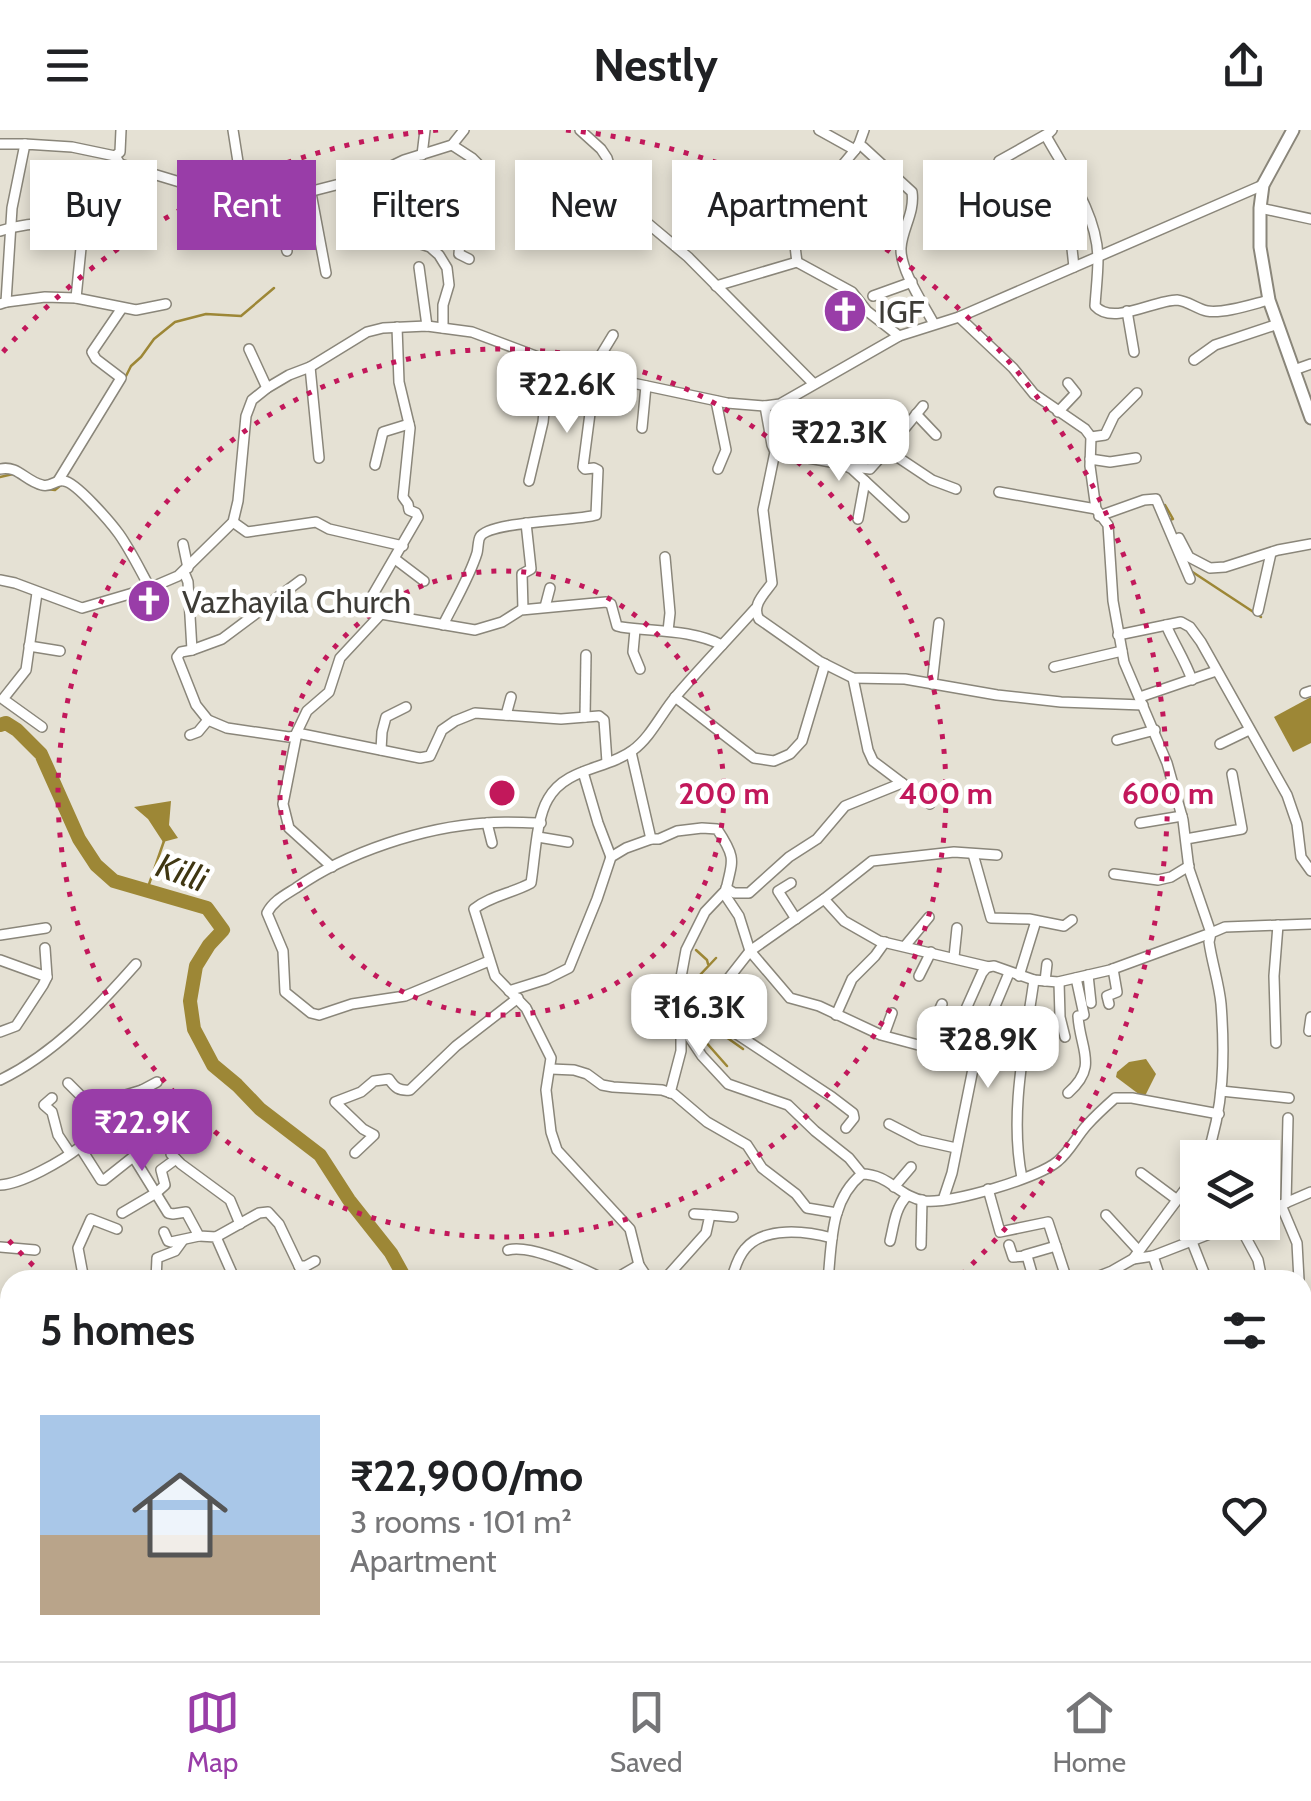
<!DOCTYPE html>
<meta charset="utf-8">
<style>
body{margin:0;font-family:Cabin,sans-serif;background:#f2f2f2;color:#202124;height:100vh;display:flex;flex-direction:column;font-size:38px;white-space:nowrap}
*{box-sizing:border-box;margin:0}
p{font-size:32px;color:#757577}
.icon{flex:none;width:55px;height:55px;fill:none;stroke:currentColor;stroke-width:2;stroke-linecap:round;stroke-linejoin:round}
.map{position:relative;flex:1;overflow:hidden}
.drawer{position:absolute;left:0px;top:1140px;width:1312px;height:392px;display:flex;flex-direction:column;background:#fff;border-radius:30px 30px 0 0;box-shadow:0 5px 15px #0003}
.drawer>*{flex:none}
.top-card{position:absolute;left:30px;top:30px;width:1252px;height:90px;display:flex;gap:20px}
.buttons{position:absolute;left:1180px;top:1010px;display:grid;gap:20px}
.buttons a{display:grid;place-items:center;width:100px;height:100px;border-radius:0px;background:#fff;box-shadow:0 5px 15px #0003;font-size:50px}
.price{position:absolute;translate:-50% -85px;padding:0 22px;border-radius:20px;background:#fff;color:#222;font-size:32px;line-height:65px;filter:drop-shadow(0 2px 5px #0008)}
.price::after{content:'';position:absolute;left:50%;top:60px;width:30px;height:22px;margin-left:-15px;background:inherit;clip-path:polygon(0 0,100% 0,50% 100%)}
.price.on{background:#993da8;color:#fff}
ul{padding:0;list-style:none}
li{display:flex;align-items:center;gap:30px;height:250px;padding:0 40px}
li span{display:grid;place-items:center;flex:none;width:280px;height:200px;border-radius:0px;color:#555}
li>.icon{margin-inline-start:auto}
span .icon{width:120px;height:120px;fill:#fffc;stroke-width:1}
li b{font-size:42px}
h2{display:flex;justify-content:space-between;align-items:center;height:120px;padding:0 40px;font-size:42px}
.pill{padding:0 35px;border-radius:0px;background:#fff;box-shadow:0 5px 15px #0003;font-size:35px;line-height:90px}
.pill.on{background:#993da8;color:#fff}
header{display:flex;justify-content:space-between;align-items:center;height:130px;padding:0 40px;background:#fff;font-size:45px;font-weight:800}
.menu{display:flex;justify-content:space-around;align-items:center;height:140px;border-top:2px solid #e0e0e0;background:#fff;font-size:28px;color:#757577}
.menu a{display:grid;justify-items:center;gap:5px}
.menu .on{color:#993da8}
.map>svg:first-child{display:block}
.water{fill:#9d8736}
.lines{fill:none;stroke-linecap:round;stroke-linejoin:round}
.stream{stroke:#9d8736;stroke-width:2.5}
.river{stroke:#9d8736;stroke-width:14}
.minor-casing{stroke:#8a867a;stroke-width:12}
.major-casing{stroke:#8a867a;stroke-width:15}
.minor{stroke:#fff;stroke-width:9}
.major{stroke:#fff;stroke-width:11}
.ring{fill:none;stroke:#c2185b;stroke-width:5;stroke-dasharray:5 10}
.labels{text-anchor:middle;dominant-baseline:central;stroke-width:9;stroke-linejoin:round;paint-order:stroke}
.poi-label{font-size:32px;fill:#3e3c37;stroke:#fff;text-anchor:start}
.water-label{font-size:35px;font-style:italic;fill:#3f3612;stroke:#fff}
.centre{fill:#c2185b;stroke:#fff;stroke-width:5}
.ring-label{font-size:30px;text-anchor:middle;font-weight:bold;fill:#c2185b;stroke:#fff;stroke-width:9;stroke-linejoin:round;paint-order:stroke}
</style>
<header><svg class="icon" aria-label="menu" viewBox="0 0 24 24"><path d="M4 6h16M4 12h16M4 18h16"/></svg>Nestly<svg class="icon" aria-label="share" viewBox="0 0 24 24"><path d="M12 15V3M7 8l5-5 5 5M5 13v7h14v-7"/></svg></header>
<div class="map">
<svg width="1311" height="1531" viewBox="0 0 1311 1531">
<rect width="100%" height="100%" fill="#e5e1d4"/>
<g class="water">
<path d="M1311,567V613L1293,622L1274,587Z"/>
<path d="M171,671L169,695L178,708L163,712L148,689L134,677Z"/>
<path d="M1146,929L1156,944L1144,968L1116,947L1117,942L1129,932Z"/>
</g>
<g class="lines">
<g class="stream">
<path d="M124,250L131,236L141,227L154,209L175,192L206,184L241,186L274,158"/>
<path d="M0,347L13,344"/>
<path d="M37,358L55,360L61,355"/>
<path d="M1165,375L1173,389L1169,390L1170,392"/>
<path d="M1191,441L1261,487"/>
<path d="M147,760L164,711"/>
<path d="M696,820L707,830L708,834"/>
<path d="M716,828L699,846L690,860L691,887L696,901L727,936"/>
<path d="M690,869L700,879L712,897L743,919"/>
<path d="M0,1346L8,1351"/>
<path d="M1302,1510L1311,1507"/>
</g>
<g class="river">
<path d="M0,595L6,593L17,600L41,624L79,709L96,735L114,751L207,778L223,800L209,815L196,836L190,871L194,899L213,935L237,955L260,979L320,1025L349,1070L391,1123L406,1150"/>
<path d="M314,1531L318,1522"/>
</g>
<g class="minor-casing">
<g id="minor">
<path d="M233,0L244,70L254,76L371,46L404,30L452,15L464,0"/>
<path d="M580,0L601,19L607,28L612,45L627,76L688,127L814,254"/>
<path d="M819,0L855,20C838,41 801,82 796,107C794,116 796,123 797,132L852,162L867,181L899,206"/>
<path d="M1052,0L1046,6C1067,44 1097,83 1098,128C1098,144 1096,160 1095,176C1113,196 1154,170 1177,170C1188,171 1197,179 1207,181C1223,184 1253,174 1269,170"/>
<path d="M0,14H25"/>
<path d="M859,14L864,0"/>
<path d="M452,15L472,28L482,38L475,51L465,84L466,96L460,111L459,124L469,129"/>
<path d="M855,20L859,14L863,17L912,62C915,83 902,99 901,118C900,140 924,175 934,194"/>
<path d="M422,25L425,0"/>
<path d="M115,26L120,34L183,53C195,69 191,80 195,97L219,91L254,76"/>
<path d="M999,31L1047,4"/>
<path d="M371,46L382,69L398,77L418,113L430,117L439,125L447,138L449,155L443,175V198"/>
<path d="M311,63L326,143"/>
<path d="M276,71L287,121"/>
<path d="M1260,78L1311,89"/>
<path d="M1069,91L1074,137"/>
<path d="M0,101C23,93 49,92 73,93"/>
<path d="M419,137L427,196"/>
<path d="M716,156L797,132"/>
<path d="M873,166L912,152"/>
<path d="M76,168L81,118"/>
<path d="M6,172L45,167L76,168L136,180L166,174"/>
<path d="M0,174L6,172L12,78L25,14L72,17L115,26L120,22L121,0"/>
<path d="M1127,181L1134,222"/>
<path d="M249,219L267,258"/>
<path d="M1194,230L1215,215L1278,194"/>
<path d="M310,237L319,328"/>
<path d="M1294,240L1311,234"/>
<path d="M590,243L613,205"/>
<path d="M716,271L726,320L718,339"/>
<path d="M765,276L772,315L775,322L763,380L772,453C764,464 751,476 759,489L819,531L853,548L905,549L997,565L1061,572L1143,575"/>
<path d="M1058,282L1076,263L1068,253"/>
<path d="M916,284L936,305"/>
<path d="M642,298L646,256"/>
<path d="M1091,307L1105,305L1114,286L1137,263"/>
<path d="M887,320L923,276"/>
<path d="M775,322L842,334L852,339L904,387"/>
<path d="M1090,329L1110,332L1136,328"/>
<path d="M375,335L383,302L409,294"/>
<path d="M847,336L870,339L887,320L932,350L956,359"/>
<path d="M0,339C18,335 25,351 42,355C51,358 55,349 64,351C76,352 111,393 119,404C131,421 140,440 150,458"/>
<path d="M58,351L121,248L96,229L92,222L122,178"/>
<path d="M529,351L543,292L549,231"/>
<path d="M999,362L1096,379"/>
<path d="M1099,386L1144,370L1156,369L1190,449"/>
<path d="M858,389L865,351"/>
<path d="M233,392L247,402L316,392L329,399L403,416"/>
<path d="M1179,408L1189,427L1210,438L1225,437L1278,420L1311,414"/>
<path d="M183,414L188,438"/>
<path d="M665,427L670,483L668,501"/>
<path d="M395,429L424,451"/>
<path d="M184,442L188,452L192,520L181,522L177,527L196,575L208,590L227,598L289,607L295,606L307,581L329,562L340,528L381,484L371,472V468L418,387L416,383L409,380L408,374L403,367L410,298L399,252L397,197"/>
<path d="M0,450L15,453L82,478L150,458L178,446L233,392L238,371L246,286L252,270L267,258L289,245L310,237L367,202L383,198L427,196L472,202L549,231L595,245L727,273L765,276L780,274L899,206L959,187L1263,55"/>
<path d="M37,463L26,540L3,569L42,597"/>
<path d="M545,477L550,458"/>
<path d="M523,479L522,444L531,439L526,393"/>
<path d="M1258,481L1271,423"/>
<path d="M381,484L475,500L502,492L521,480L606,472L611,474L617,496L621,497C655,502 690,499 722,515"/>
<path d="M443,495C454,473 470,446 477,423C478,420 478,410 480,407C489,391 576,391 596,385L598,340L594,338L585,339L583,337L595,245"/>
<path d="M1166,495C1174,514 1185,530 1192,550"/>
<path d="M635,500L633,522L640,539"/>
<path d="M1118,505L1181,492L1190,497L1201,512L1287,665L1297,694L1301,727L1311,741"/>
<path d="M29,516L60,521"/>
<path d="M192,520L222,509L301,450"/>
<path d="M1054,537L1122,521"/>
<path d="M853,548L868,620L873,631L930,674"/>
<path d="M932,554L939,493"/>
<path d="M1305,563L1311,561"/>
<path d="M675,567L754,628L774,631L790,624L802,611L825,534"/>
<path d="M1140,567L1216,541"/>
<path d="M506,585L511,567"/>
<path d="M585,587L586,525"/>
<path d="M190,605L198,602L208,590"/>
<path d="M1117,610L1155,600"/>
<path d="M1220,614L1249,600"/>
<path d="M381,620L382,602L386,587L406,577"/>
<path d="M631,622L651,709"/>
<path d="M583,642L598,693L611,727"/>
<path d="M487,693L492,713"/>
<path d="M1140,693L1182,686"/>
<path d="M538,707L568,712"/>
<path d="M1186,709L1242,699L1232,644"/>
<path d="M973,724L991,788L1029,789L1064,796L1072,790"/>
<path d="M332,737L289,698L283,674L297,603L420,628L430,626L442,600L455,591L475,583L561,589L599,586L604,590L607,632"/>
<path d="M1114,744L1158,750L1171,747L1189,736"/>
<path d="M791,753L778,761L796,789"/>
<path d="M726,758L734,763H749L789,727L817,709L845,676L902,653"/>
<path d="M724,762L705,782L686,820L679,858L680,893L702,926L728,954L788,975L815,1001L849,1028L862,1044"/>
<path d="M824,769L844,791L879,811L989,837"/>
<path d="M0,805L46,798"/>
<path d="M905,816L929,787"/>
<path d="M954,827L957,798"/>
<path d="M0,830L47,847"/>
<path d="M489,831L405,866L352,874L319,885L311,883L285,862L283,821L267,783C273,771 285,765 296,758C347,722 424,697 486,693C504,691 523,693 541,693"/>
<path d="M1088,845L1091,873"/>
<path d="M919,846L931,822"/>
<path d="M1019,846L1036,791"/>
<path d="M1045,851L1047,834"/>
<path d="M1059,852L1060,887L1065,907"/>
<path d="M509,861L547,849L569,838L597,769L611,727L626,718L651,709H659L677,701L702,698L717,699C739,732 731,731 725,765L739,786L750,821L790,868L819,876L881,905L937,920L944,921L949,917L982,843L987,837L994,836L1034,850L1058,852L1110,840L1211,803L1189,739L1183,690L1167,633L1124,532L1113,471L1108,395L1096,379L1090,336L1091,307L1085,299L1034,264L1013,238L959,187"/>
<path d="M1109,874L1107,866L1117,862L1113,839"/>
<path d="M836,885L852,849L875,826L885,812"/>
<path d="M1309,901L1311,887"/>
<path d="M0,902L16,896L43,855L47,847L45,818"/>
<path d="M884,905L892,883"/>
<path d="M1276,913L1274,846L1278,795"/>
<path d="M923,917L942,874"/>
<path d="M551,939L574,940L587,944L602,955L613,957L662,960L674,964L707,992L747,1015L762,1038L796,1064L807,1078L837,1083"/>
<path d="M0,950C54,924 97,878 136,834"/>
<path d="M68,953L104,989"/>
<path d="M142,960C157,979 173,999 171,1024L181,1034L230,1070L240,1094"/>
<path d="M1221,961L1289,968"/>
<path d="M670,963L681,921V897"/>
<path d="M1068,963C1099,936 1080,920 1078,886L1084,885L1076,848"/>
<path d="M52,968L44,975L52,982L58,1005L70,1023"/>
<path d="M889,994L920,1010L956,1018"/>
<path d="M846,998L854,988L853,983L832,967L717,891L709,880L710,872L750,821L824,769L872,731L954,722L997,725"/>
<path d="M80,1017L101,1050H104L167,1000"/>
<path d="M355,1023L374,1005L363,999L335,972L361,962L374,951L389,949C395,958 399,961 410,960L456,916L518,868"/>
<path d="M134,1028L168,1083L173,1084L186,1082L199,1106L216,1107L235,1150"/>
<path d="M1206,1028C1224,978 1225,926 1221,874C1219,853 1212,833 1209,812L1211,803L1225,797L1311,794"/>
<path d="M1141,1043L1176,1069"/>
<path d="M1022,1048C1009,984 1025,914 1034,850"/>
<path d="M0,1055C22,1054 62,1031 80,1017C96,1004 107,984 119,967L142,960L157,952"/>
<path d="M894,1057L911,1037"/>
<path d="M988,1059L1000,1102L1048,1092L1067,1150"/>
<path d="M943,1070L952,1043L977,919L1009,843"/>
<path d="M1286,1073L1288,988"/>
<path d="M1281,1075L1297,1113L1299,1150"/>
<path d="M122,1083L156,1063L165,1055L161,1040L176,1029"/>
<path d="M1262,1083L1311,1062"/>
<path d="M710,1085L733,1087"/>
<path d="M1106,1085L1139,1121"/>
<path d="M164,1102L168,1111L171,1112L199,1106"/>
<path d="M216,1107L259,1083L268,1082L279,1094L299,1136H306L315,1131"/>
<path d="M890,1111C894,1095 895,1078 907,1066"/>
<path d="M1192,1112L1207,1150"/>
<path d="M921,1115L922,1070"/>
<path d="M1009,1115L1013,1127L1027,1126L1034,1150"/>
<path d="M0,1117L35,1120"/>
<path d="M508,1120C531,1114 584,1139 606,1150"/>
<path d="M1025,1125L1056,1116"/>
<path d="M1153,1126L1238,1093L1258,1130L1262,1150"/>
<path d="M1133,1129L1153,1126L1161,1150"/>
<path d="M299,1136L305,1150"/>
<path d="M84,1150L78,1118L91,1089L117,1099"/>
<path d="M156,1150L157,1128L175,1121L183,1110"/>
<path d="M609,1150H613L639,1135"/>
<path d="M649,1150L639,1135L630,1099L557,1020L551,1002L546,960L551,928L526,878L495,846L474,779C490,766 513,763 531,753C535,729 536,689 548,669C566,637 607,640 633,620C651,607 662,582 677,565C702,536 729,508 755,479"/>
<path d="M664,1150L706,1103L710,1085L694,1084"/>
<path d="M731,1150C735,1139 737,1128 745,1119C764,1096 806,1101 832,1108"/>
<path d="M828,1150C832,1112 830,1070 862,1044C889,1044 899,1067 925,1071C950,1074 1039,1048 1058,1031C1070,1021 1077,1006 1087,995C1096,985 1106,976 1115,968H1132L1219,984"/>
<path d="M1089,1150L1112,1141L1133,1129L1198,1042"/>
<path d="M0,1177L10,1180"/>
<path d="M1302,1177L1303,1179L1311,1180"/>
<path d="M1302,1219L1311,1216"/>
<path d="M1302,1270L1311,1305"/>
<path d="M0,1279L10,1283"/>
<path d="M1302,1358L1311,1356"/>
<path d="M10,1361L2,1375L10,1400"/>
<path d="M0,1430L10,1424"/>
<path d="M0,1457L10,1454"/>
<path d="M0,1489L10,1486"/>
<path d="M0,1514L10,1510"/>
<path d="M25,1522L28,1531"/>
<path d="M127,1522L136,1524L153,1522"/>
<path d="M382,1522V1531"/>
<path d="M477,1522L478,1531"/>
<path d="M1086,1522L1089,1531"/>
<path d="M1187,1522L1189,1531"/>
<path d="M1247,1522L1250,1531"/>
<path d="M1265,1522L1266,1531"/>
<path d="M107,1531L108,1522"/>
<path d="M209,1531V1522"/>
<path d="M745,1531L748,1522"/>
<path d="M827,1531L855,1522"/>
<path d="M877,1531L878,1522"/>
<path d="M1287,1531L1311,1519"/>
</g>
</g>
<g class="major-casing">
<path id="major" d="M1293,0L1263,55L1260,78V117L1269,170L1311,288"/>
</g>
<use href="#minor" class="minor"/>
<use href="#major" class="major"/>
</g>
<g class="ring">
<circle cx="502" cy="663" r="222"/>
<circle cx="502" cy="663" r="444"/>
<path d="M44 1146A666 666 0 0 1 3 1104M3 222A666 666 0 0 1 438 0M566 0A666 666 0 0 1 960 1146"/>
</g>
<defs>
<g id="church-disc" transform="scale(2.25)"><circle r="9.5" fill="#993da8" stroke="#fff"/><path d="M-1.2-6h2.4v3.5h3.3v2.4h-3.3V6h-2.4V-.1h-3.3v-2.4h3.3Z" fill="#fff"/></g>
</defs>
<g fill-rule="evenodd">
<use href="#church-disc" x="845" y="181"/>
<use href="#church-disc" x="149" y="471"/>
</g>
<g class="labels">
<g class="poi-label">
<text x="878" y="181">IGF</text>
<text x="182" y="471">Vazhayila Church</text>
</g>
<g class="water-label">
<text transform="translate(182 742) rotate(20)">Killi</text>
</g>
</g>
<circle cx="502" cy="663" r="15" class="centre"/>
<g class="ring-label">
<text x="724" y="674">200 m</text>
<text x="946" y="674">400 m</text>
<text x="1168" y="674">600 m</text>
</g>
</svg>
<div class="buttons">
<a><svg class="icon" aria-label="layers" viewBox="0 0 24 24"><path d="M12 4l9 5-9 5-9-5zM3 14l9 5 9-5"/></svg></a>
</div>
<b class="price" style="left:567px;top:306px">₹22.6K</b>
<b class="price" style="left:839px;top:354px">₹22.3K</b>
<b class="price" style="left:699px;top:929px">₹16.3K</b>
<b class="price" style="left:988px;top:961px">₹28.9K</b>
<b class="price on" style="left:142px;top:1044px">₹22.9K</b>
<div class="top-card">
<a class="pill">Buy</a>
<a class="pill on">Rent</a>
<a class="pill">Filters</a>
<a class="pill">New</a>
<a class="pill">Apartment</a>
<a class="pill">House</a>
</div>
<section class="drawer">
<h2>5 homes<svg class="icon" aria-label="filters" viewBox="0 0 24 24"><path d="M4 7h16M4 17h16"/><circle cx="9" cy="7" r="2"/><circle cx="15" cy="17" r="2"/></svg></h2>
<ul>
<li><span style="background:linear-gradient(#a9c7e8 60%,#b9a48a 0)"><svg class="icon" aria-label="home" viewBox="0 0 24 24"><path d="M3 11l9-7 9 7M6 9v11h12V9"/></svg></span><div><b>₹22,900/mo</b><p>3 rooms · 101 m²</p><p>Apartment</p></div><svg class="icon" aria-label="heart" viewBox="0 0 24 24"><path d="M12 20l-8-8c-3-5 5-10 8-4 3-6 11-1 8 4z"/></svg></li>
</ul>
</section>
</div>
<nav class="menu">
<a class="on"><svg class="icon" aria-label="map" viewBox="0 0 24 24"><path d="M3 6l6-2 6 2 6-2v14l-6 2-6-2-6 2zM9 4v14M15 6v14"/></svg>Map</a>
<a><svg class="icon" aria-label="saved" viewBox="0 0 24 24"><path d="M7 4h10v16l-5-4-5 4z"/></svg>Saved</a>
<a><svg class="icon" aria-label="home" viewBox="0 0 24 24"><path d="M3 11l9-7 9 7M6 9v11h12V9"/></svg>Home</a>
</nav>
